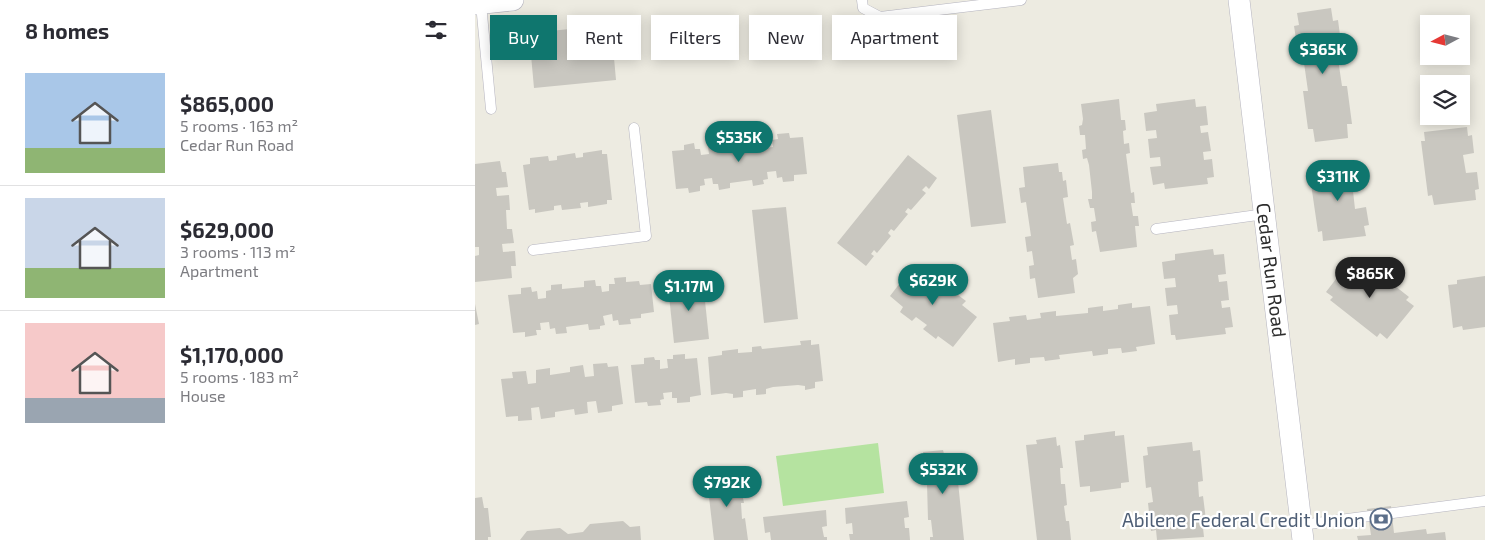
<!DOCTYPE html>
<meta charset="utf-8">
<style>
body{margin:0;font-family:"Exo 2",sans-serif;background:#f2f2f3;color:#2b2b33;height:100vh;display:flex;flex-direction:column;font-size:19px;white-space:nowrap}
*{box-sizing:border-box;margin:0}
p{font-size:16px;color:#7c7c81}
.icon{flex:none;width:28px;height:28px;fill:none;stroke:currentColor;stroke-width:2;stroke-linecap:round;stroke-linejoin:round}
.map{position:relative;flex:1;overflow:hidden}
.drawer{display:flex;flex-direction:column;background:#fff;width:475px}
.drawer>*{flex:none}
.hud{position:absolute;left:15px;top:15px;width:475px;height:45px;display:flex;gap:10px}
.needle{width:32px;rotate:263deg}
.controls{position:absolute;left:945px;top:15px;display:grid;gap:10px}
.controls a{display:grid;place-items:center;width:50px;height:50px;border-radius:0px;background:#fff;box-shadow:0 2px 12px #0003;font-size:25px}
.price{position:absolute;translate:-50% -42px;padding:0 11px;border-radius:18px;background:#0f766e;color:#fff;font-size:16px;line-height:32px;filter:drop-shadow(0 1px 2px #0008)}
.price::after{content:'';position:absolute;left:50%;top:30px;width:15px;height:11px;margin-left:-8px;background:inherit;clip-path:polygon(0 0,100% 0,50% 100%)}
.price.selected{background:#222;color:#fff}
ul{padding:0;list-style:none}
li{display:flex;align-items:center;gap:15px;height:125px;padding:0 25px}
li+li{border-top:1px solid #e1e1e2}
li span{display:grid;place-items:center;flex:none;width:140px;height:100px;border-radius:0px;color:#555}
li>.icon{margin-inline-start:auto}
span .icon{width:60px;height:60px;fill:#fffc;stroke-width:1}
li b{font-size:21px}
h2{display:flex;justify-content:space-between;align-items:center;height:60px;padding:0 25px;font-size:21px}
.pill{padding:0 18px;border-radius:0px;background:#fff;box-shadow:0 2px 12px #0003;font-size:18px;line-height:45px}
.pill.selected{background:#0f766e;color:#fff}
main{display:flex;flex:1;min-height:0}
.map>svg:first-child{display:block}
.pitch{fill:#b5e3a0}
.building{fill:#c9c7c0}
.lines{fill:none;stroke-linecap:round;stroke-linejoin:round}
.service-casing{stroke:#b5b4bf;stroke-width:11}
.minor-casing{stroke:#b5b4bf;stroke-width:22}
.service{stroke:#fff;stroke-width:10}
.minor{stroke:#fff;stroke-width:21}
.labels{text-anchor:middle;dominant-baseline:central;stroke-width:4.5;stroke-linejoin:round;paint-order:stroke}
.street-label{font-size:19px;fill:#2d2d2d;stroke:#fff}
.service-label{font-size:19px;fill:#4e5e75;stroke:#fff;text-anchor:end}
</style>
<main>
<section class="drawer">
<h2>8 homes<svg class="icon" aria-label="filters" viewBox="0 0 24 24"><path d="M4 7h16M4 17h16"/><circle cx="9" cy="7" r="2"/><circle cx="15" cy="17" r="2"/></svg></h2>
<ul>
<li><span style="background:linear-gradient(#a9c7e8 75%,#8fb573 0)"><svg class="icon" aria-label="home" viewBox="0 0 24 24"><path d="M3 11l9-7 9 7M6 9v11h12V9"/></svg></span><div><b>$865,000</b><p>5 rooms · 163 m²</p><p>Cedar Run Road</p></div></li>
<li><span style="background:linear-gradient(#c9d6e8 70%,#8fb573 0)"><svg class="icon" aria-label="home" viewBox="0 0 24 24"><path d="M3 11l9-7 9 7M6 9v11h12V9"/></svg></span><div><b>$629,000</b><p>3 rooms · 113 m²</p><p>Apartment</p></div></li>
<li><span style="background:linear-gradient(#f6c9c9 75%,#9aa5b1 0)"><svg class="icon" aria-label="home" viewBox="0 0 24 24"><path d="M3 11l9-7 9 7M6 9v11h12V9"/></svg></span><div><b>$1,170,000</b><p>5 rooms · 183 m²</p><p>House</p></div></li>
</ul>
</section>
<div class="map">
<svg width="1010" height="540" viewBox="0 0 1010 540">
<rect width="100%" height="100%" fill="#edebe1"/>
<path class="pitch" d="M403,443L409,493L308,506L301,456Z"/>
<g class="building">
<path d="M856,8L858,21L863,20L868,58L863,59L867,86H872L877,124H872L873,138L840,142L838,129H833L828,91H833L829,63L825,64L819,26L824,25L822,13Z"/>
<path d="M136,25L141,80L59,88L54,33Z"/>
<path d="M644,99L646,120H650L651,130L648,131L649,144L654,143L655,153L651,154L656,193L659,192L660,203H656L658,216H663L664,226H660L662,247L625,252L621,231L617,232L616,222L621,221L619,208H615L613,199H617V192L614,165L612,158L608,159L607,150L611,149L610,135H605L604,126L607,125L608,119L606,104Z"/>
<path d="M720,99L721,107L731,106L733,125L725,126L726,133L733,132L736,151L728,152L729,160L737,159L739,177L732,178L733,184L690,189L689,183L678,185L675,167L686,166L685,157L675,158L673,139L682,138L681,130L671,131L669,113L682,111L681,104Z"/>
<path d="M516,110L531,223L496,227L482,115Z"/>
<path d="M992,127L993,136L997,135L999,153L988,155L991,173L1002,172L1004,189L1000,190L1001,200L959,205L957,195L953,196L946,141H950L949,132Z"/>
<path d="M314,133L315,138L328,137L332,174L319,175V181L308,182L307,177L302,178L301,171L292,172L293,179L288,180L289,184L278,186L277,180L255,183V188L244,190L243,184H238L237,178L229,179L230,185L225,186V191L214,193L213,188L201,189L197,151L209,150V145L219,143L220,149H225L226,155L234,154L233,147L240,146L239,141L250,140V145L273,143V137L285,136V141H289L290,148L298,147L297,140L303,139L302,134Z"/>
<path d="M127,150V154H132L137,200H132V204L113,207V202L105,203L106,208L87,210L86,205L79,206V210L60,213V209L54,210L48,165L55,164V158L73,156L74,161L82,160V156L100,153L101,158L108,157V153Z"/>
<path d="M433,155L462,178L454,189L451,186L447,190L451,193L436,210L433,208L430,212L433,214L419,231L416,229L413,233L416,236L402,253L399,250L396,254L399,256L391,266L362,243Z"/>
<path d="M25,161L27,172H31L33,187L21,188L22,196L34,195L35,210H31L32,229H37L39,243L27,244L28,252L40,251L41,266H36L37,278L0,282V256L4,255V247H0V164Z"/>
<path d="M583,163L584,172H587L588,181L591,180L593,197L588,198L592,224L595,223L599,245L595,246L597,260L601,259L603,274L598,278L600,293L563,298L560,278L555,279L554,266L559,265L557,251L552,252L550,237L556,236L551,202L546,203L544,188L550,187L548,167Z"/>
<path d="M881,163L882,171H887L889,189L878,191L880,209L891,207L894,225L889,226L891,236L848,241L847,231L843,232L835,177H839L838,168Z"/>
<path d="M311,207L323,319L289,323L277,210Z"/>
<path d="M738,249L739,255L749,254L751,274L743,275L744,282L752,281L754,300L746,301L747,308L755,307L758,327L750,328L751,334L701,340L700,335H696L694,315L703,314L702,305L692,306L690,288L701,287L700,278L689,279L687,262L700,260V254Z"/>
<path d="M877,258L885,263L887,260L934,297L931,300L939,306L912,339L905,333L902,337L855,300L858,297L851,292Z"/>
<path d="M438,266L453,276L455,273L468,283L464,287L476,296L479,292L491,301L487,305L502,317L478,347L463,336L461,339L448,329L452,325L441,317L437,321L425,312L428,307L415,296Z"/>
<path d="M1010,276V327L988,330L987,326L978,328L973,285L982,284V280Z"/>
<path d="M151,277V282L164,281L165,285L176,284L179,312L166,314V318L155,319L156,324L144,325L143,320L138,321L137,314L128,316L130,325L125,326V329L114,330L113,324L91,327L92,333L81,334L80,328L75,329L74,322L65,323L66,330H61L62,335L50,337V332L38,333L33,295L46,294V288L56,287L57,292L62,291L63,299L71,298V291L76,290V285L87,284V289L109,287V281L120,280L121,286H126L127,292L134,291V284H140L139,278Z"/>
<path d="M228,282L234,339L199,343L193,286Z"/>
<path d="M657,303V308L675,306L680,344L661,347L662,351L647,353L646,348L633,349V354L618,356L617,351L584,355L585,359L570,361L569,357L555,358V363L540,365V359L523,362L518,323L535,321L534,317L551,315L552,320L566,318L565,313L581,311V316L613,313V308L628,306V311L643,309V305Z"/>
<path d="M0,304L4,324L0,325Z"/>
<path d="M336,340V345L344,344L348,381L340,382V388L330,390V386L323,385L298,387L291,389V394L281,395V389L268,391V397L258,398V394L251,393L236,395L233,357L247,355V351L263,349V353L277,352V347L286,346L287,349L326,345L325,341Z"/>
<path d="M210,354V359L222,358L226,395L215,397V402L202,403V398H197V392L188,393L189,399L185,400L186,405L173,406L172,402L160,403L156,365L169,364V358L179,357L180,360H185V369L193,368L192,359H198V355Z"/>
<path d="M132,363L133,367L143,366L148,404L137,406V411L123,413L121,401L112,402L113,413L100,415L99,409L80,412V417L66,419L64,407L56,408L57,420L43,421V416L31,417L26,379L38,378L37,372L51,371L53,384L61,383V370L75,368V375L95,372V367L108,365L110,377L119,376L118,364Z"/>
<path d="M640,431V436L649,435L654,482L646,483V488L615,492V486L605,487L600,441L609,440V435Z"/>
<path d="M581,437L582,446L585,445L588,468H585L586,484H590L592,505L589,506L591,521H594L596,540H562L551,445L562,444L561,440Z"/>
<path d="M717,442L718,451L725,450L728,481L723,482L724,497L728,496L732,528H728L729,537L682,540L681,530L676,531L673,503L678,502L676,487L671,488L668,456L673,455L672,447Z"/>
<path d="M468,450L469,454L480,453L489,540H455V537H458L456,520H453L452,483L448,484L446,460H449L448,452Z"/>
<path d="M263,472L269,503H266L267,519L270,518L273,540H239L232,480L242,479V475Z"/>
<path d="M7,497L9,508H13L16,537H13V540H0V498Z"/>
<path d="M432,501L434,517L429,518L430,528H434L435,540H375L374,534H378L377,523L371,524L370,508Z"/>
<path d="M916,506L919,533L951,529L952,534L970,532L971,540H883L882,536L896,535L892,509Z"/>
<path d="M351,510L352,526L347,527L349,537H352V540H296L295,532L290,533L288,517Z"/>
<path d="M148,521L155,527L165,526L166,540H45L52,531L85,528L93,534L108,532L115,524Z"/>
</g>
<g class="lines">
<g class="service-casing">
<g id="service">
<path d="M387,0L388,8L405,17L546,0"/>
<path d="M6,4L16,109"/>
<path d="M681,229L790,214"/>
<path d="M58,250L171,236L159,128"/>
<path d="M826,525L1010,501"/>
</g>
</g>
<g class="minor-casing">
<g id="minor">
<path d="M764,0L828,540"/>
<path d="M0,4L38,0"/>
</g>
</g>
<use href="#service" class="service"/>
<use href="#minor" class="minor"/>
</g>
<defs>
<g id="bank-ring" transform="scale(1.125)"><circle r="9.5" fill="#fff" stroke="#5c6f8a" stroke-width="1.5"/><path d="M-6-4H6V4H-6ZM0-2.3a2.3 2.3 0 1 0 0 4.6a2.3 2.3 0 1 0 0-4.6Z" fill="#5c6f8a"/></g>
</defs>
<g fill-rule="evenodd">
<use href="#bank-ring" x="906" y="519"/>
</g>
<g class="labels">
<g class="street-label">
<text transform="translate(797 270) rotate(83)">Cedar Run Road</text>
</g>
<g class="service-label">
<text x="890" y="519">Abilene Federal Credit Union</text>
</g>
</g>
</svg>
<div class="controls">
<a><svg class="needle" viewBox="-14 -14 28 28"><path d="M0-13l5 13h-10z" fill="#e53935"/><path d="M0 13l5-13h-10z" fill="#7c7c81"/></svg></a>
<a><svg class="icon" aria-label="layers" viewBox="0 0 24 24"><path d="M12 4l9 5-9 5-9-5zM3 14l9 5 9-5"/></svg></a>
</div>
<b class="price" style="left:848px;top:75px">$365K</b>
<b class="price" style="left:264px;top:163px">$535K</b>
<b class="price" style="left:863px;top:202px">$311K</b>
<b class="price selected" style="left:895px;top:299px">$865K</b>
<b class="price" style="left:458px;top:306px">$629K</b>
<b class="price" style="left:214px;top:312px">$1.17M</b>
<b class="price" style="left:468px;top:495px">$532K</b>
<b class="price" style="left:252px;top:508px">$792K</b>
<div class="hud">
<a class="pill selected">Buy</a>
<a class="pill">Rent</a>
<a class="pill">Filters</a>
<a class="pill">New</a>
<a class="pill">Apartment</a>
</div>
</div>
</main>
